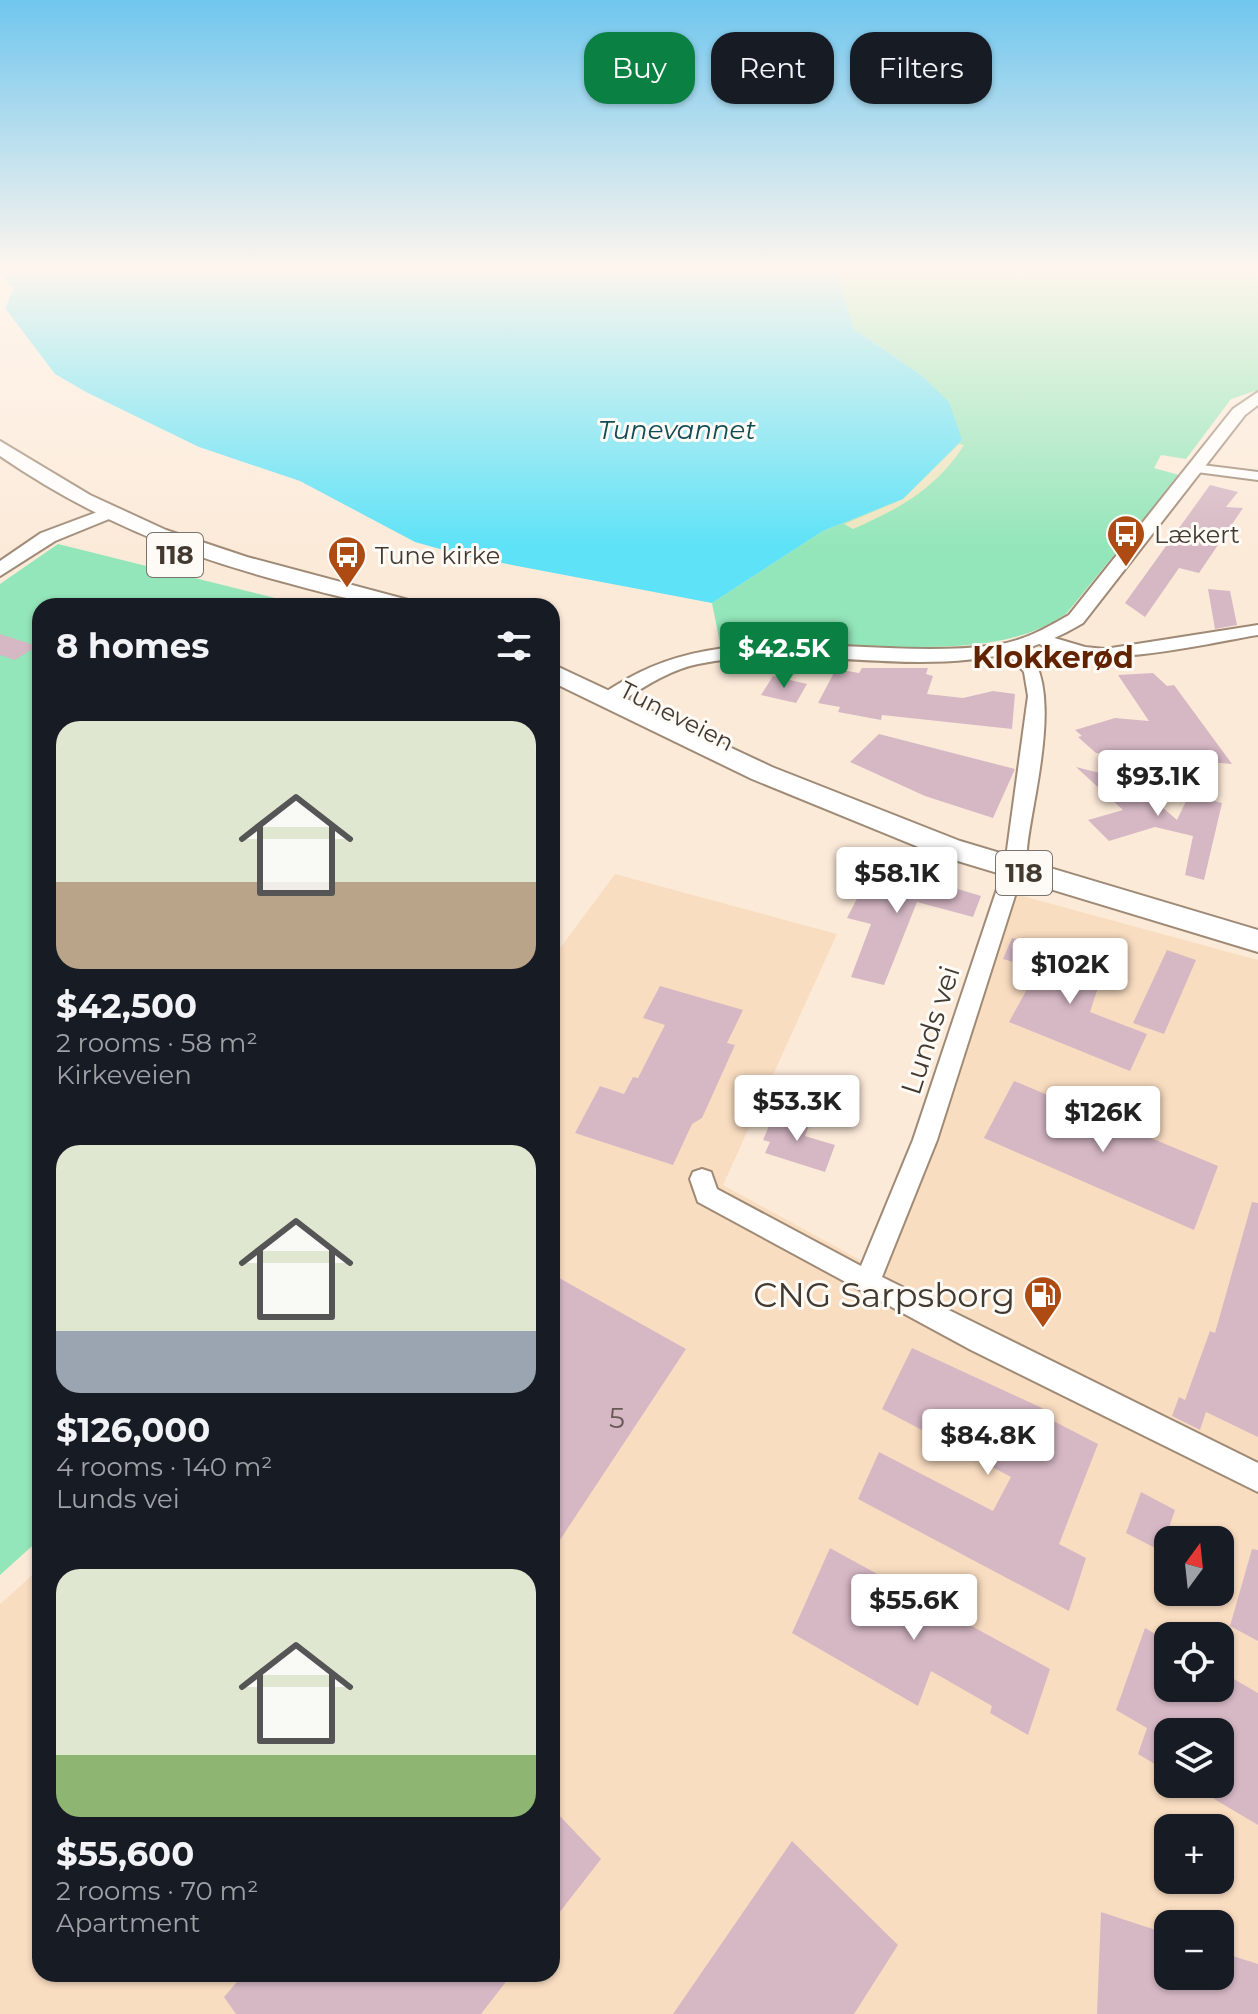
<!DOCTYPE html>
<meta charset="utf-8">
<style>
body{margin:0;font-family:Montserrat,sans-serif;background:#242831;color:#f1f3f6;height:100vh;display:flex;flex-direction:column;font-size:30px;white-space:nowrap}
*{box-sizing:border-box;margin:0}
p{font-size:26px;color:#9ea1a6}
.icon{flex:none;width:44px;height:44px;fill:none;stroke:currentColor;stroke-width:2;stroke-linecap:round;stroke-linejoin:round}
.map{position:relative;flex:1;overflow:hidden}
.panel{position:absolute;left:32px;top:598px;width:528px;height:1384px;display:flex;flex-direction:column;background:#171b24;border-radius:24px;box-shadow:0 2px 6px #0004}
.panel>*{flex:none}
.guide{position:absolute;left:584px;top:32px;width:554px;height:72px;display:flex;gap:16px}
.needle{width:52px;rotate:15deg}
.buttons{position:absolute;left:1154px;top:1526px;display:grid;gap:16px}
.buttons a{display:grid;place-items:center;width:80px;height:80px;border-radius:16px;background:#171b24;box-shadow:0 2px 6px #0004;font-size:40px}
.price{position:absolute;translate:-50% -68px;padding:0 18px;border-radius:8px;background:#fff;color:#222;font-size:26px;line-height:52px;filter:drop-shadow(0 2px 4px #0008)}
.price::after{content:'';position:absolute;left:50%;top:48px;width:24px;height:18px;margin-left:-12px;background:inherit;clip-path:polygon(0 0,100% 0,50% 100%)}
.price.on{background:#0b8043;color:#fff}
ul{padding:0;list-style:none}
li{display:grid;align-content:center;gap:16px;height:424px;padding:0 24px}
li span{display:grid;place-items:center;height:248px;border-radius:24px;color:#555}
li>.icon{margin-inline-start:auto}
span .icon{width:144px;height:144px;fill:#fffc;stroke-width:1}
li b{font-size:34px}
h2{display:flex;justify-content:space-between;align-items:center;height:96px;padding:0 24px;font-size:34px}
.tag{padding:0 28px;border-radius:24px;background:#171b24;box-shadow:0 2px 6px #0004;font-size:28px;line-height:72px}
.tag.on{background:#0b8043;color:#fff}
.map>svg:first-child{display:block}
.built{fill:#f9ddc1;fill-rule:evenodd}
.green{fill:#93e6b9}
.sand{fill:#eee4bf}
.water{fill:#5de2f7}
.building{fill:#d6b8c4}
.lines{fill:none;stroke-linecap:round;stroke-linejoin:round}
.minor-casing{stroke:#9f8a76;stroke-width:4}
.tertiary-casing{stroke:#9f8a76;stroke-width:4}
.primary-casing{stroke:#9f8a76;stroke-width:4}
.minor{fill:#fff;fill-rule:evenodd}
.tertiary{fill:#fff;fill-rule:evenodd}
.primary{fill:#fff;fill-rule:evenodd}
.labels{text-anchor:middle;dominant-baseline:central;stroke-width:6;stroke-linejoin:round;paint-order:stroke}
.far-poi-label{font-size:24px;fill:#423931;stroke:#fefaf5;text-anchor:start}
.far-street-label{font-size:24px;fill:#423931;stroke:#fefaf5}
.far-water-label{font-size:26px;font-style:italic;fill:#104c54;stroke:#fefaf5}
.shield{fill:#fefaf5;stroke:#7a736c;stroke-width:2}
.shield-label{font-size:26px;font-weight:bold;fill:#423931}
.street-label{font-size:28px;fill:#423931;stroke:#fefaf5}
.near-number-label{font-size:28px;fill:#675956}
.far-district-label{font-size:30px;font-weight:bold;fill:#622400;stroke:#fefaf5}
.near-poi-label{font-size:34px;fill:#423931;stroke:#fefaf5;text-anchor:end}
</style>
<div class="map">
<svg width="1258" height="2014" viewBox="0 0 1258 2014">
<rect width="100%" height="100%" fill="#fcead9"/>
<path class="built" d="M615,874L837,934L723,1185L873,1267L1008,892L1258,960V2014H0V1604L40,1568V1974H552V959ZM1168,1540H1220V1592H1168ZM1168,1636H1220V1688H1168ZM1168,1732H1220V1784H1168ZM1168,1828H1220V1880H1168ZM1168,1924H1220V1976H1168Z"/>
<g class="green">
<path d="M835,266H1258V390L1231,399L1186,459L1161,455L1154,468L1179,475L1066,614C1009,653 935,646 869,647C819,647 770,648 721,648L712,603L823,531L903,499L962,440L921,375L853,328Z"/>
<path d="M58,544L307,606H40V1539L0,1575V584Z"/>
</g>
<path class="sand" d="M959,444L964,445C937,488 899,509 853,529L844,524L903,499Z"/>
<path class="water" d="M0,266H835L853,328L921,375L949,402L962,440L903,499L823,531L712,603L465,556L415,542L300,481L199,447L88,393L55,374L5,308L14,288L0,275Z"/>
<g class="building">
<path d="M1210,485L1238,492L1226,507L1243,508L1199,573L1179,568L1145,617L1125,603Z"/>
<path d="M1208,589L1230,591L1237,625L1215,629Z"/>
<path d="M0,634L37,646L15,660L0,655Z"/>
<path d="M862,668H928L926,674L933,676L927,694L963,698L993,691L1015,694L1012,729L882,715L881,720L838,712L840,707L818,703L836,669L859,673Z"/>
<path d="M1153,673L1167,686L1174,685L1232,764L1187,760L1139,751V756L1096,753L1078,737L1082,736L1075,730L1115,718L1149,721L1118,675Z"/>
<path d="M773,676L807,684L796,703L761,695Z"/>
<path d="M879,734L1015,769L993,818L925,796L850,762Z"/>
<path d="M1076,767L1132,781L1177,820L1189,795L1222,803L1204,880L1185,875L1193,836L1155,827L1109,841L1088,820L1123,810Z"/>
<path d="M875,864L981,896L973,917L917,902L884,985L851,977L871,924L847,918Z"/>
<path d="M1012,938L1105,966L1090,1012L1147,1034L1130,1071L1009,1022L1038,969L1003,959Z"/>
<path d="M1167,950L1196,960L1164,1034L1133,1023Z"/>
<path d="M660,986L743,1010L727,1043L735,1045L702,1118L692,1124L673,1165L575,1133L600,1086L624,1094L633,1077L638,1078L665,1025L643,1018Z"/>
<path d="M1014,1081L1218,1166L1194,1230L984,1138Z"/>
<path d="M775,1112L810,1123L805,1136L835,1145L825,1172L765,1153L770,1142L763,1140Z"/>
<path d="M1252,1202L1258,1203V1437L1206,1412L1200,1430L1172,1416L1179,1397L1185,1400L1210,1331L1215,1333Z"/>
<path d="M552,1274L686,1349L552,1552Z"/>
<path d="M912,1348L1042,1408L1040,1414L1098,1444L1059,1544L1086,1558L1069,1611L858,1499L879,1452L993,1511L1011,1477L882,1409Z"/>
<path d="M1141,1492L1175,1510L1161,1551L1126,1533Z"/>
<path d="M830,1548L1050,1669L1028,1735L990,1713L992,1706L931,1671L918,1706L792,1633Z"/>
<path d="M1252,1549L1258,1550V1641L1230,1626Z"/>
<path d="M1145,1628L1168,1641V1688H1220V1671L1258,1693V1825L1189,1784H1220V1732H1168V1772L1138,1754L1147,1728L1116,1710Z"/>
<path d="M552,1808L601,1859L552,1922Z"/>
<path d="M792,1841L898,1945L854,2014H673Z"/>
<path d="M1101,1912L1168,1934V1976H1220V1952L1258,1964V2014H1097Z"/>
<path d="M244,1974H512L481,2014H236L224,1997Z"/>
</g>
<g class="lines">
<g class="minor-casing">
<g id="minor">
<path d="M1194,464L1258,472V480L1189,471V465Z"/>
<path d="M1258,625V635C1206,643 1074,677 1033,639L1041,634L1085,647L1105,649Z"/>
<path d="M1011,643C1074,660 1030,804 1027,850L1017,856L1007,850L1028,696L1024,672L1003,648Z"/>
<path d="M1009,876L1019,883L937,1140L882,1277L1258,1463V1492L971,1350L698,1202L690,1179L693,1172L702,1169L711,1172L717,1189L861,1266L913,1140L999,883Z"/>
</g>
</g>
<g class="tertiary-casing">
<g id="tertiary">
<path d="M1258,392V405L1245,415L1083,623C961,697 828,638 698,664C668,670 641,689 616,705L608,707L597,700C604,691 617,685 627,679C737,616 875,662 996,645C1023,641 1045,629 1069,615L1233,409Z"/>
<path d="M108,508L114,509V517L55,541L0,576V561L41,533Z"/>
</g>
</g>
<g class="primary-casing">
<g id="primary">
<path d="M0,441L90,495L166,530L247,557L412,601L415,606C369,606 328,594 284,582C178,554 91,518 0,456Z"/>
<path d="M552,664L772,767L960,841L1258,930V952L938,855L752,779L552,682Z"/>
</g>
</g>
<use href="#minor" class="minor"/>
<use href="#tertiary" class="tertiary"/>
<use href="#primary" class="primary"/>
</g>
<linearGradient id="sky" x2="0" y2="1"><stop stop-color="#70c6ee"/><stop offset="0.49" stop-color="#fef6ee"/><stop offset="1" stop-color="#fef6ee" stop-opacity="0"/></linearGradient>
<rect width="1258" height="548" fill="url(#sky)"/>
<defs>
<g id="bus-pin" transform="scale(2)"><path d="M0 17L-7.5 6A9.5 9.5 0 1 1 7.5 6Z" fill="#ae4b12" stroke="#fefaf5"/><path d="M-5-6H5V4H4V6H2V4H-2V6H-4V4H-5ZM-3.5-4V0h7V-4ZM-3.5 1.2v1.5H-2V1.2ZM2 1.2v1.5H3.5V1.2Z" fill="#fff"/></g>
<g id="fuel-pin" transform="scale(2)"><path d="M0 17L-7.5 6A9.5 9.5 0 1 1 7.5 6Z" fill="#ae4b12" stroke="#fefaf5"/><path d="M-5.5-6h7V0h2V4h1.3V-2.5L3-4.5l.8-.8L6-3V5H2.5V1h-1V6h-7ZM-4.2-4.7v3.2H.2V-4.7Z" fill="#fff"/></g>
</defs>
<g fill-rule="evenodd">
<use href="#bus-pin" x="1126" y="534"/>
<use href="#bus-pin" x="347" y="555"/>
<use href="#fuel-pin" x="1043" y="1295"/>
</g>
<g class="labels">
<g class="far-poi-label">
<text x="1154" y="534">Lækert</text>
<text x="375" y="555">Tune kirke</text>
</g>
<g class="far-street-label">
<text transform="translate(677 716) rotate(27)">Tuneveien</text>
</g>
<g class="far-water-label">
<text x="677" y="430">Tunevannet</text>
</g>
<g class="shield">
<rect x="147" y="533" width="56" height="44" rx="6"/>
<rect x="996" y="851" width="56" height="44" rx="6"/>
</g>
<g class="shield-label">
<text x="175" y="555">118</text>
<text x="1024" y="873">118</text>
</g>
<g class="street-label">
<text transform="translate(930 1030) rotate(-72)">Lunds vei</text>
</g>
<g class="near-number-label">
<text x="617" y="1418">5</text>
</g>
<g class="far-district-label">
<text x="1053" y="657">Klokkerød</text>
</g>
<g class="near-poi-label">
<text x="1015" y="1295">CNG Sarpsborg</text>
</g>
</g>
</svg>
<div class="buttons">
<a><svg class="needle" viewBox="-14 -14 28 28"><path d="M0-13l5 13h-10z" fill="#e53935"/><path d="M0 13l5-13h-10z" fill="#9ea1a6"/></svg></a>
<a><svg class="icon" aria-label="locate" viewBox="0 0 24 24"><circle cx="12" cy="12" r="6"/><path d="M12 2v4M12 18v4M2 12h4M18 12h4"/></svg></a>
<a><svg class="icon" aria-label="layers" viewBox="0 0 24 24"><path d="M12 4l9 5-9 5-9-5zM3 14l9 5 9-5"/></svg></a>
<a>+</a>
<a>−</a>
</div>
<b class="price on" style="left:784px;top:690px">$42.5K</b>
<b class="price" style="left:1158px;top:818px">$93.1K</b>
<b class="price" style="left:897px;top:915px">$58.1K</b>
<b class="price" style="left:1070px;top:1006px">$102K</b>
<b class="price" style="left:797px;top:1143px">$53.3K</b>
<b class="price" style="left:1103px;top:1154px">$126K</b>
<b class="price" style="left:988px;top:1477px">$84.8K</b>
<b class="price" style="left:914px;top:1642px">$55.6K</b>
<div class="guide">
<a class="tag on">Buy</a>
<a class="tag">Rent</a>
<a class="tag">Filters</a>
</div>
<section class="panel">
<h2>8 homes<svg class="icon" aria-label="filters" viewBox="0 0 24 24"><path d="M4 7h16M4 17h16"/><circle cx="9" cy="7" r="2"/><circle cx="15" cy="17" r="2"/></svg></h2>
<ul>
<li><span style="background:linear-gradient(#dfe7d0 65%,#b9a48a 0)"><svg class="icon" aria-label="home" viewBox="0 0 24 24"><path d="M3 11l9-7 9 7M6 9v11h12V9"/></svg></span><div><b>$42,500</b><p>2 rooms · 58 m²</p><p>Kirkeveien</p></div></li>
<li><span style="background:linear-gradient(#dfe7d0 75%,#9aa5b1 0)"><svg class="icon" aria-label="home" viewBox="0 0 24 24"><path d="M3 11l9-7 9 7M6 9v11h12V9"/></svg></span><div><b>$126,000</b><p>4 rooms · 140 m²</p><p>Lunds vei</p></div></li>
<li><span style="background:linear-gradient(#dfe7d0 75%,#8fb573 0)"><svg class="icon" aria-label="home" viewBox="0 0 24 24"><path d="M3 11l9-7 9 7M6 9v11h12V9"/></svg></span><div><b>$55,600</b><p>2 rooms · 70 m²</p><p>Apartment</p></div></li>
</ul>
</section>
</div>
